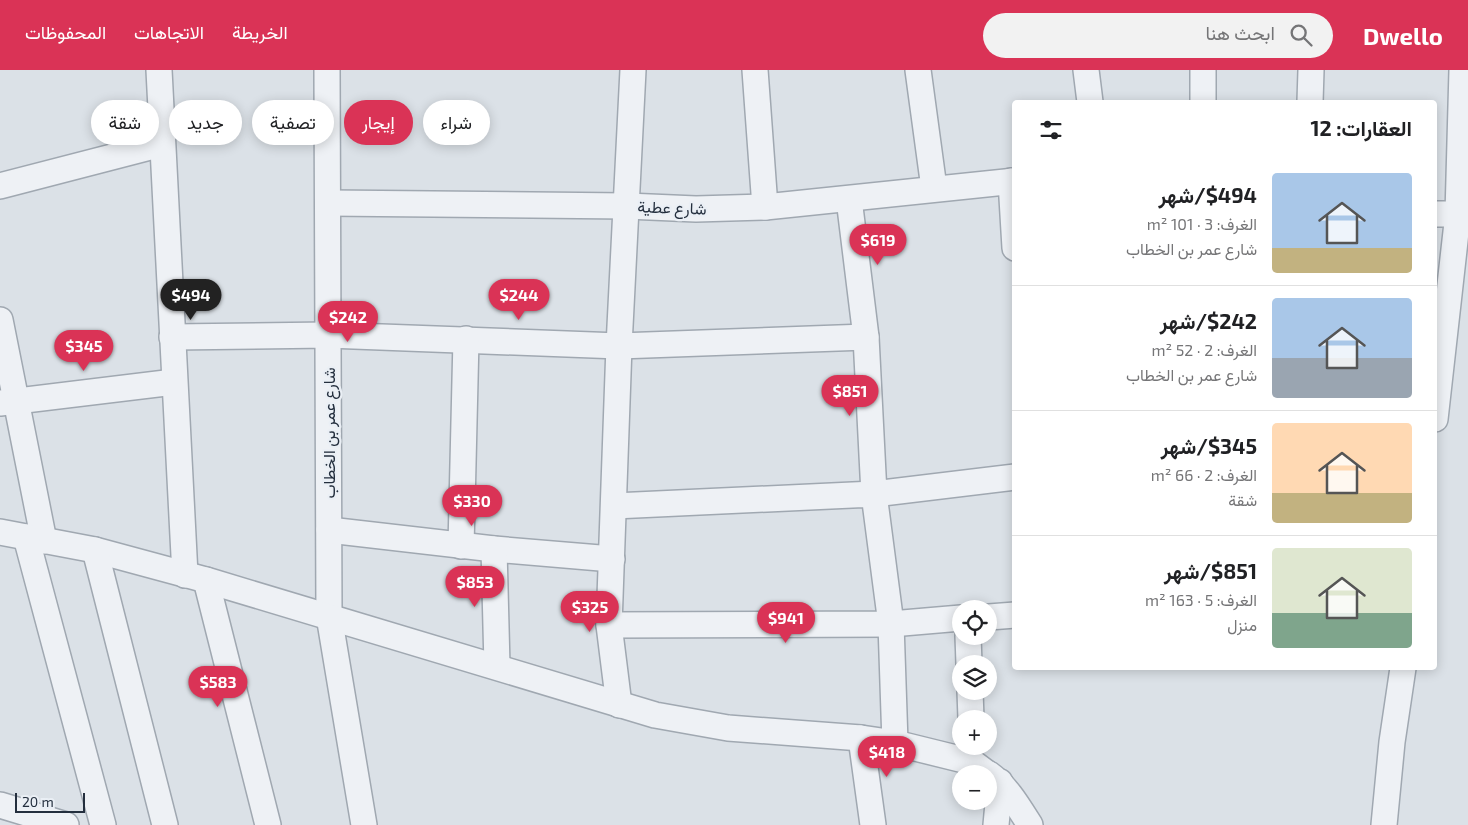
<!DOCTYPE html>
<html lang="ar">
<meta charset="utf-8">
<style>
body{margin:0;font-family:"Exo 2",Vazirmatn,sans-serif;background:#f2f2f2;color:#202124;direction:rtl;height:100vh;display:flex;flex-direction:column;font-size:19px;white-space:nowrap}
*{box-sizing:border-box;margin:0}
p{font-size:16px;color:#757577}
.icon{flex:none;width:28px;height:28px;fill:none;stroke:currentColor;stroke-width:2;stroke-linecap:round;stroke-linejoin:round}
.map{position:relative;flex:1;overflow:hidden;direction:ltr}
.sheet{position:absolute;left:1012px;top:30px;width:425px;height:570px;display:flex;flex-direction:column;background:#fff;border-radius:5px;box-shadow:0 2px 12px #0003;direction:rtl}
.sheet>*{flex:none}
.banner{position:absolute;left:15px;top:30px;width:475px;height:45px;direction:rtl;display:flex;gap:10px}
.tools{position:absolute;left:952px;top:530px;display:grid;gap:10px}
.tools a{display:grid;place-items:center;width:45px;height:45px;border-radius:50%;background:#fff;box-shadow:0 2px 12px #0003;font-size:25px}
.scale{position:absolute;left:15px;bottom:12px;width:70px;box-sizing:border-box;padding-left:5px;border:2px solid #242f3e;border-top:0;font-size:14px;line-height:18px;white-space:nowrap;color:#242f3e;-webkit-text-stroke:4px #eaeff5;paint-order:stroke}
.price{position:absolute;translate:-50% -42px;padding:0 11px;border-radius:18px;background:#da3356;color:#fff;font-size:16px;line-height:32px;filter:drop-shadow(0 1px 2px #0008)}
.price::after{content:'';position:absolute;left:50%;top:30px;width:15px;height:11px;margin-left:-8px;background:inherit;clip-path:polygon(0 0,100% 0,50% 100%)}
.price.current{background:#222;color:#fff}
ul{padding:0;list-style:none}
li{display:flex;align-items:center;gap:15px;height:125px;padding:0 25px}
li+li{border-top:1px solid #e0e0e0}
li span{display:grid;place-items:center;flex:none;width:140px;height:100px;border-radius:5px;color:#555}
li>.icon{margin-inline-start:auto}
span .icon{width:60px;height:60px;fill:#fffc;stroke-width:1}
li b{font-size:21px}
h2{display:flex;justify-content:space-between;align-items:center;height:60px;padding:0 25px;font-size:21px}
.pill{padding:0 18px;border-radius:22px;background:#fff;box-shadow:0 2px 12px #0003;font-size:18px;line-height:45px}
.pill.current{background:#da3356;color:#fff}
header{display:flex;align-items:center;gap:30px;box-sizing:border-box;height:70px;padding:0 25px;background:#da3356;color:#fff}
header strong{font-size:24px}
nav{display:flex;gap:28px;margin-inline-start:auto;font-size:18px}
.search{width:350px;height:45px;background:#f2f2f2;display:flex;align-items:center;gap:12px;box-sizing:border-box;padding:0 18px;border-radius:28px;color:#757577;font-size:19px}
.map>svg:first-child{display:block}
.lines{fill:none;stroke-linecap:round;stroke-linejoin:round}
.minor-casing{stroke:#a0a8b1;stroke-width:28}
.minor{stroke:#eef1f5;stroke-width:25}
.labels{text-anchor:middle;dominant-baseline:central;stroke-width:4.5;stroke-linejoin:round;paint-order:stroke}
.street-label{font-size:16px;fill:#242f3e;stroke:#eaeff5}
</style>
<header>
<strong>Dwello</strong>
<div class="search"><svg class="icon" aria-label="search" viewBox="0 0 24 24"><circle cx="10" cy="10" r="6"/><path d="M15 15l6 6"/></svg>ابحث هنا</div>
<nav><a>الخريطة</a><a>الاتجاهات</a><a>المحفوظات</a></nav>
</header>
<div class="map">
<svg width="1468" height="755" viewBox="0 0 1468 755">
<rect width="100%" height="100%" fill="#dbe1e7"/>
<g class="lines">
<g class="minor-casing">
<g id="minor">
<path d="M159,0L185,505"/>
<path d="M327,0L329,546L364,755"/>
<path d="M755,0L765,137"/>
<path d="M918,0L934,118"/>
<path d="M1086,0L1090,32"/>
<path d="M1203,32V0"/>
<path d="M1310,32L1311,0"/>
<path d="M1011,111L1015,178"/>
<path d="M0,116L162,74"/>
<path d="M849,129L866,267L874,424L1015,407"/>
<path d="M328,133L627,136L696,139L765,137L1015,111"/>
<path d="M1435,144H1458L1462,0"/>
<path d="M0,250L44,471"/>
<path d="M172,267L328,265L619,276L866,267"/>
<path d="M0,333L174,312"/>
<path d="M1435,349L1458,144"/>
<path d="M614,436L874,424L891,554L895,673"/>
<path d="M329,460L494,479L612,489"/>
<path d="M0,462L95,480L206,510L655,645L728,658L861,668L895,673L972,692L988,704"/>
<path d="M26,467L103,755"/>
<path d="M461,476L466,269"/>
<path d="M494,479L497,596"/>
<path d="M95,480L165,755"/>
<path d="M206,510L268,755"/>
<path d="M989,547L1015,545"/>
<path d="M609,555L891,554L961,548"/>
<path d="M968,566L969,594"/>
<path d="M970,621L971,649"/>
<path d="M619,635L609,555L619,276L633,0"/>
<path d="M861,668L873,755"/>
<path d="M989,704C1007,717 1018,736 1030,755"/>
<path d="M0,735L66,755"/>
<path d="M996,755L1000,712"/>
<path d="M1384,755L1392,672L1403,598"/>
</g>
</g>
<use href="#minor" class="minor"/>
</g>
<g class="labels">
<g class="street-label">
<text transform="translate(672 137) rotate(2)">شارع عطية</text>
<text transform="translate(328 363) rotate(-90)">شارع عمر بن الخطاب</text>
</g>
</g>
</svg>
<div class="tools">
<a><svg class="icon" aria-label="locate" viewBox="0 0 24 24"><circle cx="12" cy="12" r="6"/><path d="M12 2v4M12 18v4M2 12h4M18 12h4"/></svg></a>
<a><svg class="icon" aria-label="layers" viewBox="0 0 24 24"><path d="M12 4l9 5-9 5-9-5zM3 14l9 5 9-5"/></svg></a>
<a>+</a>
<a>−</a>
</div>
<div class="scale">20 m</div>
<b class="price" style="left:878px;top:196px">$619</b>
<b class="price current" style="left:191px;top:251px">$494</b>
<b class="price" style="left:519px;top:251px">$244</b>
<b class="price" style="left:348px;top:273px">$242</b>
<b class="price" style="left:84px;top:302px">$345</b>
<b class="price" style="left:850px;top:347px">$851</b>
<b class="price" style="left:472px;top:457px">$330</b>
<b class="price" style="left:475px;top:538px">$853</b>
<b class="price" style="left:590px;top:563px">$325</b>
<b class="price" style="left:786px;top:574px">$941</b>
<b class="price" style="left:218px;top:638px">$583</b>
<b class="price" style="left:887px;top:708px">$418</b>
<div class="banner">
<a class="pill">شراء</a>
<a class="pill current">إيجار</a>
<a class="pill">تصفية</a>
<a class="pill">جديد</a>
<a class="pill">شقة</a>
</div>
<section class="sheet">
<h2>العقارات: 12<svg class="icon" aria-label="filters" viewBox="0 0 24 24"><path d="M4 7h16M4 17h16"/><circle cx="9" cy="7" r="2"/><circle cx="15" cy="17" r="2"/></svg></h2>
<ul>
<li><span style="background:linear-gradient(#a9c7e8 75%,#c2b280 0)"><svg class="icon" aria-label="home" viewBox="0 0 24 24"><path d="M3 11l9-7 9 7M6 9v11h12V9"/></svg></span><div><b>$494/شهر</b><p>الغرف: 3 · 101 m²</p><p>شارع عمر بن الخطاب</p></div></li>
<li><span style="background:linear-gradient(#a9c7e8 60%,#9aa5b1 0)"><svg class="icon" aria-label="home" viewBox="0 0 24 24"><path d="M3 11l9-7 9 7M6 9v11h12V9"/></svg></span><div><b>$242/شهر</b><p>الغرف: 2 · 52 m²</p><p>شارع عمر بن الخطاب</p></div></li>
<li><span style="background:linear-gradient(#ffd9b3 70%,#c2b280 0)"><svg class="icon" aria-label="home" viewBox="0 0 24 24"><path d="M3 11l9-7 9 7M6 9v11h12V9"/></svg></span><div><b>$345/شهر</b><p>الغرف: 2 · 66 m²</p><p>شقة</p></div></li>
<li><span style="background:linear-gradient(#dfe7d0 65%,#7fa58c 0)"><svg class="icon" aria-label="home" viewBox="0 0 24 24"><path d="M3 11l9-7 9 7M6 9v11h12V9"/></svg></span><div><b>$851/شهر</b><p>الغرف: 5 · 163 m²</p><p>منزل</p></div></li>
</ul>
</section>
</div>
